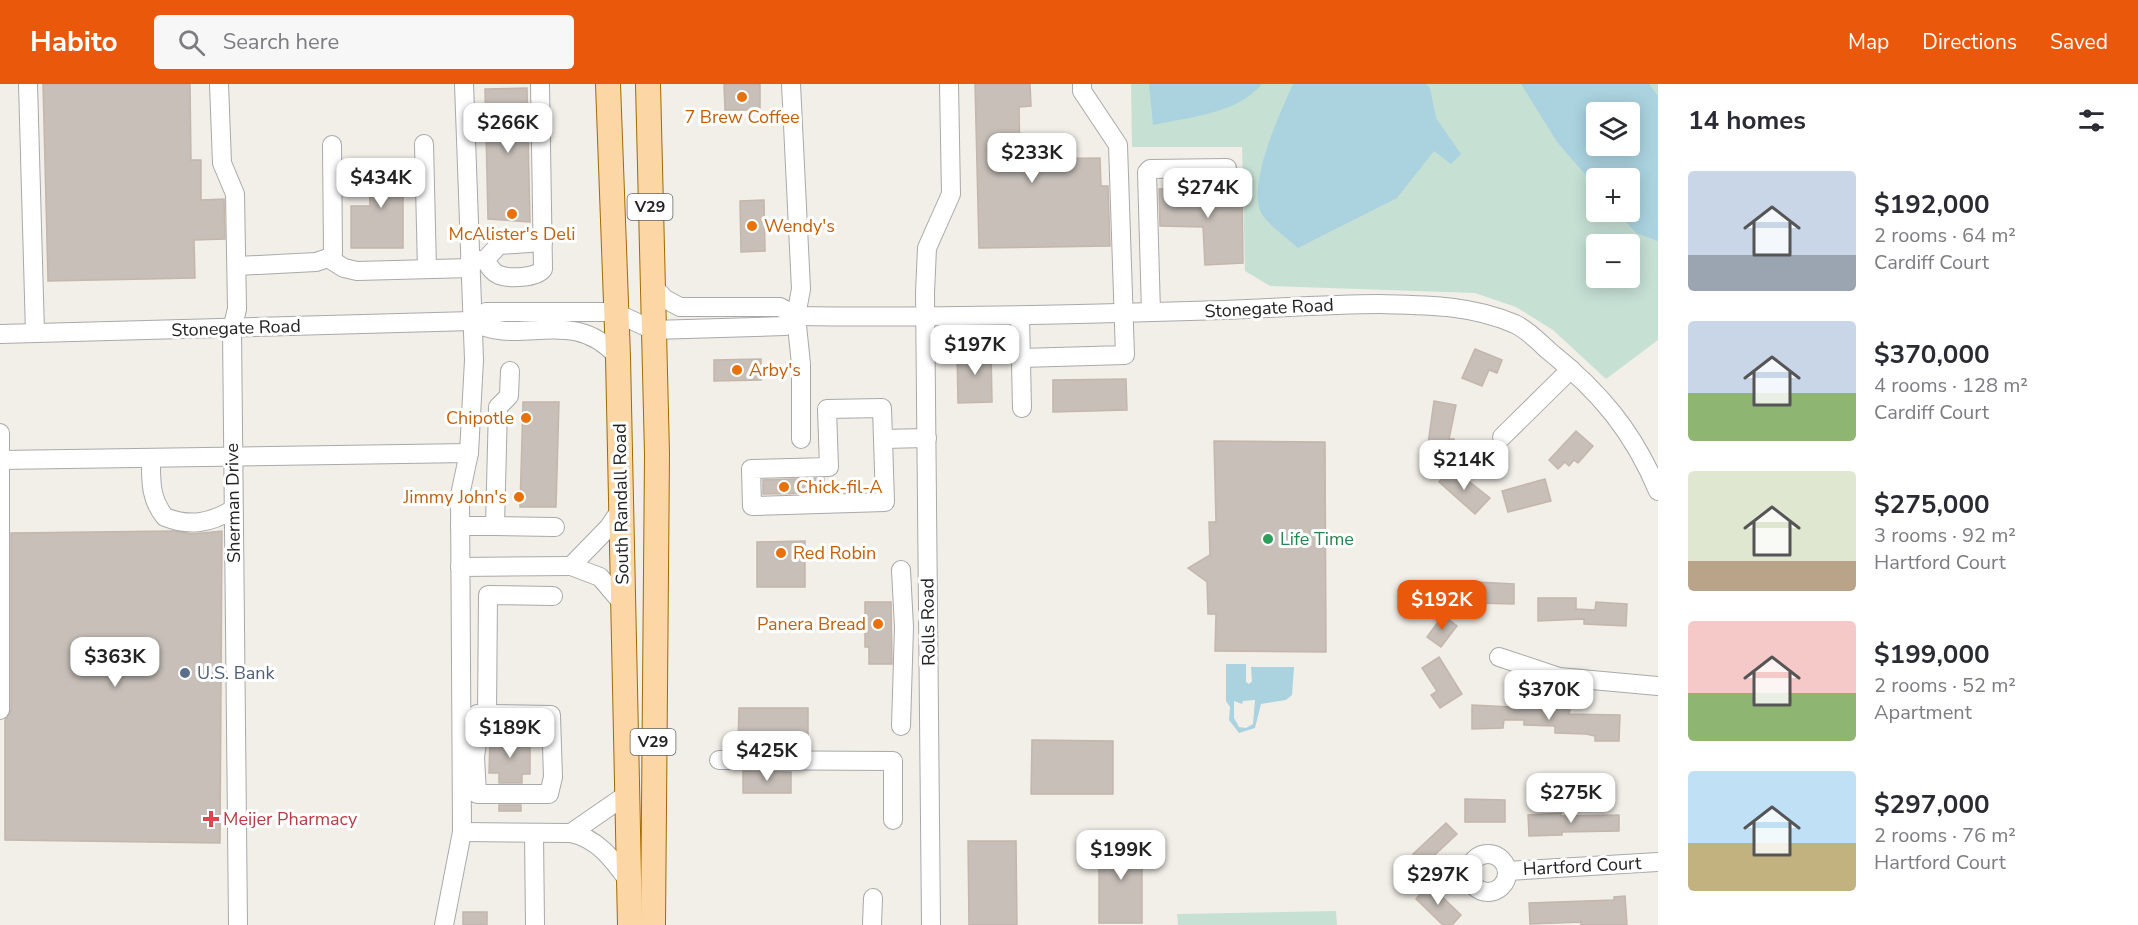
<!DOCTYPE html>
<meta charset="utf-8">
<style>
body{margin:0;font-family:"Nunito Sans",sans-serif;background:#f7f7f7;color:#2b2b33;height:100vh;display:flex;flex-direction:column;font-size:22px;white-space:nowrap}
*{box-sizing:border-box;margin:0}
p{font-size:20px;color:#7c7c81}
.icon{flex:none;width:33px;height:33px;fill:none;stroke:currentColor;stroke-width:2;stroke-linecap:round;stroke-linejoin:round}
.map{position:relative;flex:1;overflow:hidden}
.side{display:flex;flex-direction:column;background:#fff;width:480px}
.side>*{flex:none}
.buttons{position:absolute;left:1586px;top:18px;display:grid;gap:12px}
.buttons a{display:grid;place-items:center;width:54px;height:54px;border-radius:6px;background:#fff;box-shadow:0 3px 15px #0003;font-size:30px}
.price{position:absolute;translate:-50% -51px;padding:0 14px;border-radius:12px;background:#fff;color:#222;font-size:20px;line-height:39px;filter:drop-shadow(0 2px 3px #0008)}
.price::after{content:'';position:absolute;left:50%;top:36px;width:18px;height:14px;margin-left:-9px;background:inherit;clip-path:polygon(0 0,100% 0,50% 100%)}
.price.on{background:#ea580c;color:#fff}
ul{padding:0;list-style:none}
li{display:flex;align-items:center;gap:18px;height:150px;padding:0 30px}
li span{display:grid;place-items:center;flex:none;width:168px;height:120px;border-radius:6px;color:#555}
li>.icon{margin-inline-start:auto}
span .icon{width:72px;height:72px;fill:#fffc;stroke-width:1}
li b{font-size:26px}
h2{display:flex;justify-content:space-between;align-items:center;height:72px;padding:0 30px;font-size:26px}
header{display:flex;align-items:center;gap:36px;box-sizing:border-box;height:84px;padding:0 30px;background:#ea580c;color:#fff}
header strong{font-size:28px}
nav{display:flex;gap:33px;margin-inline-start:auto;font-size:21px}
.search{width:420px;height:54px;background:#f7f7f7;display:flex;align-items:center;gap:15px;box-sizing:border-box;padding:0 21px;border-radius:6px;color:#7c7c81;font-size:22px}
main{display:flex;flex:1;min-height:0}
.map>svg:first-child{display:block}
.wetland{fill:#c6e0d4;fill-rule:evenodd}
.water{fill:#aad3df;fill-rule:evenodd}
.building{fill:#c7bfb8;stroke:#c4b6ab;stroke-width:1.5}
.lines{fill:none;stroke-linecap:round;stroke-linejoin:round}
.minor-casing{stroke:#a9a9a9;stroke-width:20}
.major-casing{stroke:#a06b00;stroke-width:26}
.minor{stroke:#fff;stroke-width:18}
.major{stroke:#fcd6a4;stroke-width:24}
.food-dot{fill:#e8710a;stroke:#fff;stroke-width:2}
.leisure-dot{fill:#2e9e5b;stroke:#fff;stroke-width:2}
.service-dot{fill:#5c6f8a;stroke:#fff;stroke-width:2}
.health-dot{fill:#e0444e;stroke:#fff;stroke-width:2}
.labels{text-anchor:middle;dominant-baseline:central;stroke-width:6;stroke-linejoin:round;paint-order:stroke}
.shield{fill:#fff;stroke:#646464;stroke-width:1.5}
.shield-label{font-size:16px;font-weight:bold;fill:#222}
.food-label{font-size:18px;fill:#c56008;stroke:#fff;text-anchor:start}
.street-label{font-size:18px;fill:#222;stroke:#fff}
.leisure-label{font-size:18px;fill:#27864d;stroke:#fff;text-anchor:start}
.service-label{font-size:18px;fill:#4e5e75;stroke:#fff;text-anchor:start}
.health-label{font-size:18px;fill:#be3a42;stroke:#fff;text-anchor:start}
</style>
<header>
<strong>Habito</strong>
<div class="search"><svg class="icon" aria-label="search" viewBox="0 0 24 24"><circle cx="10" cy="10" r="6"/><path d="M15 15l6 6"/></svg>Search here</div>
<nav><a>Map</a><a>Directions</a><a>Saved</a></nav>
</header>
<main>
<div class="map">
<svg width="1658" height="841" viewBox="0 0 1658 841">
<rect width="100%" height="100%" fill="#f2efe9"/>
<g class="wetland">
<path d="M1131,0H1658V256L1606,295L1553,246L1516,223L1475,209L1270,202L1245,187L1242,63H1132ZM1596,28H1629V62H1596ZM1596,94H1629V128H1596ZM1596,160H1629V194H1596Z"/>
<path d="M1336,827L1337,841H1178L1177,830Z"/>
</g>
<g class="water">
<path d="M1149,0H1262C1237,30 1189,33 1153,41Z"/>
<path d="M1293,0H1426L1430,4L1436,34L1461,70L1451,80L1434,67L1397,114L1298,164C1287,154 1272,144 1263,132C1244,105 1281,27 1293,0Z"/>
<path d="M1521,0H1649L1658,12V157L1636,149L1617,128H1629V94H1596V103L1557,58ZM1629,28V62H1596V28Z"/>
<path d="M1226,580H1246V598L1249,600L1252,597L1251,583H1294L1292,611L1286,616L1261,620L1255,644L1239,649L1229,636L1230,623L1226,617ZM1255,616L1253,640L1246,644L1239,643L1234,634V617L1242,620L1243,617Z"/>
</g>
<g class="building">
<path d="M43,0H190L191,76H201V116L224,115L225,155L194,156L195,194L48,197Z"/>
<path d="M724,0H760V26H725Z"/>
<path d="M975,0H1030L1031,22L1019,23L1020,75L1100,74L1101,102H1108L1110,162L979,164Z"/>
<path d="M527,4L530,138L488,135L485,5Z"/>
<path d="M403,77V164H351V122H370L369,78Z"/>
<path d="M1242,104L1243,179L1205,181L1203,143L1160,142L1159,105Z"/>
<path d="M764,116L765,167L741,168L740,117Z"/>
<path d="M991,264L992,318L958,319L957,265Z"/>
<path d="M1475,265L1502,276L1497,289L1489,286L1482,302L1462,294Z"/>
<path d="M761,275V296L714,297V276Z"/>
<path d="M1126,295L1127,326L1053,328V296Z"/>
<path d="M1434,317L1456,321L1449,355H1454L1451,366L1428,360Z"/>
<path d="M523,318H559L556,423H520Z"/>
<path d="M1576,347L1593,362L1578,379L1574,376L1569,382L1565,378L1558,385L1549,376Z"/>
<path d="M1214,357L1325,358L1326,568L1215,567L1216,530H1208L1207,498L1188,484L1210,471L1209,438H1216Z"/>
<path d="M1451,383L1490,414L1475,430L1439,398Z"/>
<path d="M824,394L825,409L763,410V396Z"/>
<path d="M1545,395L1551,417L1508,428L1502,407Z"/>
<path d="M174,447L192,450L222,447L220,759L5,756V636L11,626V449Z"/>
<path d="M805,457V503H757V458Z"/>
<path d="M1477,498L1514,500V520L1476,519Z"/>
<path d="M1538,514H1576V525L1595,526L1596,518L1627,520L1626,542L1584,540V535L1538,537Z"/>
<path d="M865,518H891L892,580H869V563H865Z"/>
<path d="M1443,531L1457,542L1441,563L1427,553Z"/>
<path d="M1439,573L1462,610L1440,624L1431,611L1437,607L1422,584Z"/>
<path d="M1472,621L1570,626L1569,630L1620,631L1619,657H1595V652L1586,650L1555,649V642L1524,641V636H1504L1503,644L1472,645Z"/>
<path d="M739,624H808V661L738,660Z"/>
<path d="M490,654H530V690H522V699H499V689H489Z"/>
<path d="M1032,656L1113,657V710H1031Z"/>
<path d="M743,687L791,688V709H743Z"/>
<path d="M1465,715L1505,716V738H1465Z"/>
<rect x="499" y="721" width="22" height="6"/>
<path d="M1561,729V732L1619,731V747L1562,748V751L1529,752L1528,731Z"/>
<path d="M1446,739L1457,750L1424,781L1413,770Z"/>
<path d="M1121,753L1142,757V839H1099V758H1110Z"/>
<path d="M968,757H1016L1017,841H969Z"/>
<path d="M1429,800L1461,831L1452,841H1443L1416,815Z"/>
<path d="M1625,812L1627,841H1581V838L1530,840L1529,819L1614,816V813Z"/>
<rect x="463" y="828" width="24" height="13"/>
</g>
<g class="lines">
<g class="minor-casing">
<g id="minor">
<path d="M28,0L35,249"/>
<path d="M219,0L222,79L235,110L237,225L232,245L238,841"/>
<path d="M791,0L801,205L796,232L801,280V355"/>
<path d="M424,60L427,185"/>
<path d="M328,174L344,184L357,187L471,184"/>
<path d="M470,176H485C489,182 492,188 499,191C510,195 536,194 543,185L540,0"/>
<path d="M485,176L499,161L543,158"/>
<path d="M237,182L316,178L328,174L333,169L332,61"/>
<path d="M651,200L665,215L680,223H780L796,232C927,234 1059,231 1190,227C1254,226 1317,220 1380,220C1428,221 1471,221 1515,240C1528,246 1539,258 1549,267C1599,307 1633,347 1658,407"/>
<path d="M1151,228L1147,88L1150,85L1227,84"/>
<path d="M1020,232L1022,324"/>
<path d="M472,237C519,265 571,220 618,273"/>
<path d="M0,250L472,237L486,228H614L653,246L785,242L796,232"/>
<path d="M1021,274L1125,271L1118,61L1082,7V0"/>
<path d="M510,287L509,312L498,323L495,442L555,443"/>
<path d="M882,324L885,418L752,422L751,385L829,383L827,325Z"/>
<path d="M0,349V626"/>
<path d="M1502,353L1571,285"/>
<path d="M883,355L927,354"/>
<path d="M151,374C151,397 150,415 165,433C190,443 210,439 232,426"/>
<path d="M0,376L469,369"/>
<path d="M621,425L609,443L571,482L600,493L623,520"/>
<path d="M460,442H495"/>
<path d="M460,483L571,482"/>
<path d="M1499,573L1559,593L1658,602"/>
<path d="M477,630H487L488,511L553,512"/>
<path d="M481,630L475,673L477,710H549L553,693L551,631L487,630"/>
<path d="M901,642L904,543L901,486"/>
<path d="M719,676L893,677V736"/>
<path d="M629,709L571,749C599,755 614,777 630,799"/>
<path d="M462,748L571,749"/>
<path d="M534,749L535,841"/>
<circle cx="1488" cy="789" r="19"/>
<path d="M1507,787L1658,778"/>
<path d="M444,841L462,748L460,411L469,369L474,276L464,0"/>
<path d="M872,841L873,814"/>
<path d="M931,841L925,209L927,164L951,110L949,0"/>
</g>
</g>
<g class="major-casing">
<g id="major">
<path d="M608,0L618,273L630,841"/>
<path d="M648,0L657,370L653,841"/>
</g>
</g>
<use href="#minor" class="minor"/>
<use href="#major" class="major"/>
</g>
<g class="food-dot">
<circle cx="742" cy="13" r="6"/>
<circle cx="512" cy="130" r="6"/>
<circle cx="752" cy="142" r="6"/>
<circle cx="737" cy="286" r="6"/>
<circle cx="526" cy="334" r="6"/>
<circle cx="784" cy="403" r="6"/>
<circle cx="519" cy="413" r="6"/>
<circle cx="781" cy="469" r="6"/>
<circle cx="878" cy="540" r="6"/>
</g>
<circle class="leisure-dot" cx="1268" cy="455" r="6"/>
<circle class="service-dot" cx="185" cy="589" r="6"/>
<path class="health-dot" d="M208 726h6v6h6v6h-6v6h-6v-6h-6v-6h6z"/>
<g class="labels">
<g class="shield">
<rect x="627.5" y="110" width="45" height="26" rx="4.5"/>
<rect x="630.5" y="645" width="45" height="26" rx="4.5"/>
</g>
<g class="shield-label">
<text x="650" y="123">V29</text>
<text x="653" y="658">V29</text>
</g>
<g class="food-label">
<text x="742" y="33" text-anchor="middle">7 Brew Coffee</text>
<text x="764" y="142">Wendy's</text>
<text x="512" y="150" text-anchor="middle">McAlister's Deli</text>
<text x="749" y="286">Arby's</text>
<text x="514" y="334" text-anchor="end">Chipotle</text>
<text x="796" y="403">Chick-fil-A</text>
<text x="507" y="413" text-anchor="end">Jimmy John's</text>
<text x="793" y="469">Red Robin</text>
<text x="866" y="540" text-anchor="end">Panera Bread</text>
</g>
<g class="street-label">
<text transform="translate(1269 224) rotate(-3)">Stonegate Road</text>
<text transform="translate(236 244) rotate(-2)">Stonegate Road</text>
<text transform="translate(233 419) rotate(-91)">Sherman Drive</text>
<text transform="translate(621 420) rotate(-91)">South Randall Road</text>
<text transform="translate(928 538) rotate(-91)">Rolls Road</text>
<text transform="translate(1582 782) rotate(-3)">Hartford Court</text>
</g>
<g class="leisure-label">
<text x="1280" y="455">Life Time</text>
</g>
<g class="service-label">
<text x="197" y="589">U.S. Bank</text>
</g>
<g class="health-label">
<text x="223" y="735">Meijer Pharmacy</text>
</g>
</g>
</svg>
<div class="buttons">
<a><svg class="icon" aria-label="layers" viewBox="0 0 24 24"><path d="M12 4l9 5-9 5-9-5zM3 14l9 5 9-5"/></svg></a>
<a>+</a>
<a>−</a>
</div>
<b class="price" style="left:508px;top:70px">$266K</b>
<b class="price" style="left:1032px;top:100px">$233K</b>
<b class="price" style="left:381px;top:125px">$434K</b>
<b class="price" style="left:1208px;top:135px">$274K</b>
<b class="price" style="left:975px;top:292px">$197K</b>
<b class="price" style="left:1464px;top:407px">$214K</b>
<b class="price on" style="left:1442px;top:547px">$192K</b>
<b class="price" style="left:115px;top:604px">$363K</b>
<b class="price" style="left:1549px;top:637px">$370K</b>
<b class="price" style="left:510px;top:675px">$189K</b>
<b class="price" style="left:767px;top:698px">$425K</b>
<b class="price" style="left:1571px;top:740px">$275K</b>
<b class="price" style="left:1121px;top:797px">$199K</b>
<b class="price" style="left:1438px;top:822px">$297K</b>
</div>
<section class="side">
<h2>14 homes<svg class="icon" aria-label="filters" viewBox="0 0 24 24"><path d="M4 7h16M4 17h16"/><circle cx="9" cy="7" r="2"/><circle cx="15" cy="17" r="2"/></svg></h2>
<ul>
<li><span style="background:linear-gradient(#c9d6e8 70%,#9aa5b1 0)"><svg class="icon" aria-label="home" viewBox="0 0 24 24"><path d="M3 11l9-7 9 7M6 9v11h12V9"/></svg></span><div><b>$192,000</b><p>2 rooms · 64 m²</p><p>Cardiff Court</p></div></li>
<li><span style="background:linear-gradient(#c9d6e8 60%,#8fb573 0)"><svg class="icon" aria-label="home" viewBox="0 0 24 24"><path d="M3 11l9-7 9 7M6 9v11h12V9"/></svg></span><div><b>$370,000</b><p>4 rooms · 128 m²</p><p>Cardiff Court</p></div></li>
<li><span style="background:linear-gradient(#dfe7d0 75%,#b9a48a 0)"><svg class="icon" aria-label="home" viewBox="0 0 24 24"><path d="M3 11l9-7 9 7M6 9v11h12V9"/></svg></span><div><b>$275,000</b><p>3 rooms · 92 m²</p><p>Hartford Court</p></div></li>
<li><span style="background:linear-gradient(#f6c9c9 60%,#8fb573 0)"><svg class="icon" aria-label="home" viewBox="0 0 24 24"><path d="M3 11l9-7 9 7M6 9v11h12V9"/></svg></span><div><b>$199,000</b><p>2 rooms · 52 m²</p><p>Apartment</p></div></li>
<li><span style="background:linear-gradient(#bfe0f5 60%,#c2b280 0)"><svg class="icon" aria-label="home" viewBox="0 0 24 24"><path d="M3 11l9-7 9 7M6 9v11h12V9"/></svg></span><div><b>$297,000</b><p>2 rooms · 76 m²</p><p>Hartford Court</p></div></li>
</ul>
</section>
</main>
